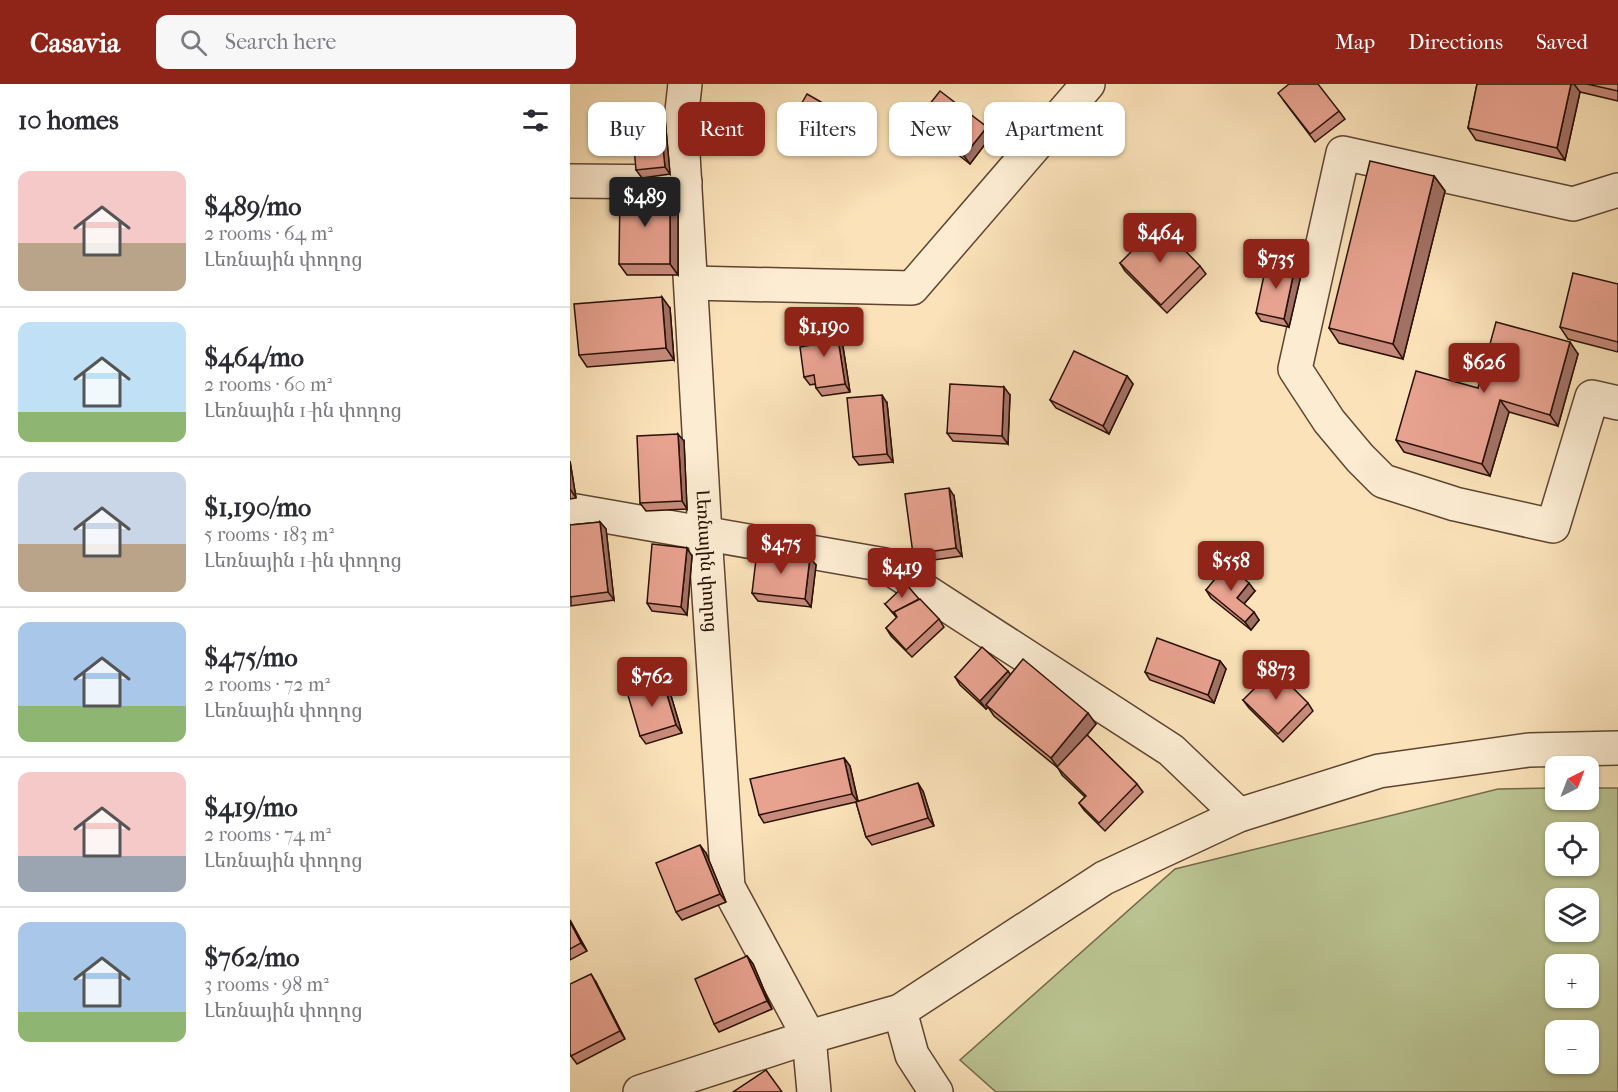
<!DOCTYPE html>
<meta charset="utf-8">
<style>
body{margin:0;font-family:"IM FELL French Canon","Noto Serif Armenian",serif;background:#f7f7f7;color:#2b2b33;height:100vh;display:flex;flex-direction:column;font-size:22px;white-space:nowrap}
*{box-sizing:border-box;margin:0}
p{font-size:20px;color:#7c7c81}
.icon{flex:none;width:33px;height:33px;fill:none;stroke:currentColor;stroke-width:2;stroke-linecap:round;stroke-linejoin:round}
.map{position:relative;flex:1;overflow:hidden}
.details{display:flex;flex-direction:column;background:#fff;width:570px}
.details>*{flex:none}
.top-card{position:absolute;left:18px;top:18px;width:570px;height:54px;display:flex;gap:12px}
.needle{width:39px;rotate:42deg}
.buttons{position:absolute;left:975px;top:672px;display:grid;gap:12px}
.buttons a{display:grid;place-items:center;width:54px;height:54px;border-radius:12px;background:#fff;box-shadow:0 2px 4px #0004;font-size:30px}
.price{position:absolute;translate:-50% -51px;padding:0 14px;border-radius:6px;background:#8f2418;color:#fff;font-size:20px;line-height:39px;filter:drop-shadow(0 2px 3px #0008)}
.price::after{content:'';position:absolute;left:50%;top:36px;width:18px;height:14px;margin-left:-9px;background:inherit;clip-path:polygon(0 0,100% 0,50% 100%)}
.price.active{background:#222;color:#fff}
ul{padding:0;list-style:none}
li{display:flex;align-items:center;gap:18px;height:150px;padding:0 18px}
li+li{border-top:2px solid #e1e1e2}
li span{display:grid;place-items:center;flex:none;width:168px;height:120px;border-radius:12px;color:#555}
li>.icon{margin-inline-start:auto}
span .icon{width:72px;height:72px;fill:#fffc;stroke-width:1}
li b{font-size:26px}
h2{display:flex;justify-content:space-between;align-items:center;height:72px;padding:0 18px;font-size:26px}
.chip{padding:0 21px;border-radius:12px;background:#fff;box-shadow:0 2px 4px #0004;font-size:21px;line-height:54px}
.chip.active{background:#8f2418;color:#fff}
header{display:flex;align-items:center;gap:36px;box-sizing:border-box;height:84px;padding:0 30px;background:#8f2418;color:#fff}
header strong{font-size:28px}
nav{display:flex;gap:33px;margin-inline-start:auto;font-size:21px}
.search{width:420px;height:54px;background:#f7f7f7;display:flex;align-items:center;gap:15px;box-sizing:border-box;padding:0 21px;border-radius:12px;color:#7c7c81;font-size:22px}
main{display:flex;flex:1;min-height:0}
.map>svg:first-child{display:block}
.green{fill:#bac492;stroke:#726a4b;stroke-width:1.5;fill-rule:evenodd}
.lines{fill:none;stroke-linecap:round;stroke-linejoin:round}
.minor-casing{stroke:#5e4531;stroke-width:36}
.tertiary-casing{stroke:#5e4531;stroke-width:36}
.minor{stroke:#fcecd2;stroke-width:33}
.tertiary{stroke:#fcecd2;stroke-width:33}
.wall{fill:#c88b7c;stroke:#291104;stroke-width:1.5}
.shaded-wall{fill:#a27165;stroke:#291104;stroke-width:1.5}
.building{fill:#e8a290;stroke:#291104;stroke-width:1.5}
.labels{text-anchor:middle;dominant-baseline:central;stroke-width:4.5;stroke-linejoin:round;paint-order:stroke}
.street-label{font-size:18px;fill:#291104;stroke:#fcecd2}
</style>
<header>
<strong>Casavia</strong>
<div class="search"><svg class="icon" aria-label="search" viewBox="0 0 24 24"><circle cx="10" cy="10" r="6"/><path d="M15 15l6 6"/></svg>Search here</div>
<nav><a>Map</a><a>Directions</a><a>Saved</a></nav>
</header>
<main>
<section class="details">
<h2>10 homes<svg class="icon" aria-label="filters" viewBox="0 0 24 24"><path d="M4 7h16M4 17h16"/><circle cx="9" cy="7" r="2"/><circle cx="15" cy="17" r="2"/></svg></h2>
<ul>
<li><span style="background:linear-gradient(#f6c9c9 60%,#b9a48a 0)"><svg class="icon" aria-label="home" viewBox="0 0 24 24"><path d="M3 11l9-7 9 7M6 9v11h12V9"/></svg></span><div><b>$489/mo</b><p>2 rooms · 64 m²</p><p>Լեռնային փողոց</p></div></li>
<li><span style="background:linear-gradient(#bfe0f5 75%,#8fb573 0)"><svg class="icon" aria-label="home" viewBox="0 0 24 24"><path d="M3 11l9-7 9 7M6 9v11h12V9"/></svg></span><div><b>$464/mo</b><p>2 rooms · 60 m²</p><p>Լեռնային 1-ին փողոց</p></div></li>
<li><span style="background:linear-gradient(#c9d6e8 60%,#b9a48a 0)"><svg class="icon" aria-label="home" viewBox="0 0 24 24"><path d="M3 11l9-7 9 7M6 9v11h12V9"/></svg></span><div><b>$1,190/mo</b><p>5 rooms · 183 m²</p><p>Լեռնային 1-ին փողոց</p></div></li>
<li><span style="background:linear-gradient(#a9c7e8 70%,#8fb573 0)"><svg class="icon" aria-label="home" viewBox="0 0 24 24"><path d="M3 11l9-7 9 7M6 9v11h12V9"/></svg></span><div><b>$475/mo</b><p>2 rooms · 72 m²</p><p>Լեռնային փողոց</p></div></li>
<li><span style="background:linear-gradient(#f6c9c9 70%,#9aa5b1 0)"><svg class="icon" aria-label="home" viewBox="0 0 24 24"><path d="M3 11l9-7 9 7M6 9v11h12V9"/></svg></span><div><b>$419/mo</b><p>2 rooms · 74 m²</p><p>Լեռնային փողոց</p></div></li>
<li><span style="background:linear-gradient(#a9c7e8 75%,#8fb573 0)"><svg class="icon" aria-label="home" viewBox="0 0 24 24"><path d="M3 11l9-7 9 7M6 9v11h12V9"/></svg></span><div><b>$762/mo</b><p>3 rooms · 98 m²</p><p>Լեռնային փողոց</p></div></li>
</ul>
</section>
<div class="map">
<svg width="1048" height="1008" viewBox="0 0 1048 1008">
<rect width="100%" height="100%" fill="#fbe2b9"/>
<filter id="stains"><feTurbulence type="fractalNoise" baseFrequency=".00333" numOctaves="4"/><feColorMatrix values="0 0 0 0 .2 0 0 0 0 .09 0 0 0 0 .02 0 0 0 .5 -.17"/></filter>
<radialGradient id="worn" r=".72"><stop offset=".6" stop-color="#630" stop-opacity="0"/><stop offset="1" stop-color="#630" stop-opacity=".3"/></radialGradient>
<path class="green" d="M985,704L986,716H1018L1019,704H1048V1008H426L390,976L605,785L928,705ZM986,748H1018V782H986ZM986,814H1018V848H986ZM986,880H1018V914H986ZM986,946H1018V980H986Z"/>
<g class="lines">
<g class="minor-casing">
<g id="minor">
<path id="s1" d="M115,0L111,36L135,450L158,803L239,953L244,1008"/>
<path d="M0,97L115,98"/>
<path d="M1048,106L1003,120L773,69L725,285L759,337L790,374L813,397L885,420L983,442L1022,313L1048,319"/>
<path d="M121,199L342,204L518,0"/>
<path d="M0,426L315,481L601,666L669,731"/>
<path d="M330,927L342,971L366,1008"/>
</g>
</g>
<g class="tertiary-casing">
<path id="tertiary" d="M70,1008L239,953L330,927L534,794L669,731L809,687L959,666L1048,664"/>
</g>
<use href="#minor" class="minor"/>
<use href="#tertiary" class="tertiary"/>
</g>
<g class="wall">
<path d="M907,0H1048V17L1010,8L995,76L906,56L898,44Z"/>
<path d="M714,17L769,27L775,35L745,58Z"/>
<path d="M89,26L95,34L100,90L72,94L66,86Z"/>
<path d="M267,27L272,35L253,70L223,53L217,45Z"/>
<path d="M348,35L417,43L422,51L400,80L353,43Z"/>
<path d="M864,92L875,107L833,275L769,259L759,244Z"/>
<path d="M108,119V191H57L49,180Z"/>
<path d="M550,179L630,182L636,190L597,229L555,187Z"/>
<path d="M725,183L731,191L719,243L691,237L686,229Z"/>
<path d="M1048,200V268L998,255L990,243Z"/>
<path d="M100,224L104,276L17,283L9,271Z"/>
<path d="M266,242L271,250L280,308L252,312L246,304L245,300L240,301L234,293L242,261Z"/>
<path d="M1008,270L988,342L939,328L920,392L834,368L826,356L908,304Z"/>
<path d="M557,292L563,300L539,350L486,324L480,316Z"/>
<path d="M440,311L438,360L383,357L377,349Z"/>
<path d="M317,319L323,378L289,381L283,373Z"/>
<path d="M114,357L117,425L76,427L70,419Z"/>
<path d="M0,377L6,414L0,415Z"/>
<path d="M384,412L392,472L349,478L343,470Z"/>
<path d="M30,438L36,445L44,516L1,522L0,441Z"/>
<path d="M122,472L117,531L82,527L77,519Z"/>
<path d="M246,481L241,523L188,517L182,509Z"/>
<path d="M636,506L685,507L674,520L689,536L681,546L641,514Z"/>
<path d="M315,520L369,535L374,543L342,573L321,552L316,544L327,534Z"/>
<path d="M650,577L656,585L644,619L580,596L575,588Z"/>
<path d="M440,591L526,640L517,651L567,700L573,708L535,747L514,726L509,719L515,713L492,691L488,684L424,632L418,623L416,625L390,601L385,593Z"/>
<path d="M93,597L99,605L112,649L76,660L70,652Z"/>
<path d="M673,616L738,619L743,627L713,658L679,624Z"/>
<path d="M274,674L280,682L288,717L353,707L364,742L302,761L296,753L286,718L194,739L189,731Z"/>
<path d="M136,769L156,818L112,836L106,828Z"/>
<path d="M0,836L17,867L0,876Z"/>
<path d="M177,872L183,880L202,925L149,948L144,940Z"/>
<path d="M26,898L55,955L7,980L1,972Z"/>
</g>
<g class="shaded-wall">
<path d="M1001,0H1004L1010,8L995,76L987,64Z"/>
<path d="M89,26L95,34L100,90L95,83Z"/>
<path d="M267,27L272,35L253,70L247,62Z"/>
<path d="M417,43L422,51L400,80L394,72Z"/>
<path d="M864,92L875,107L833,275L823,260Z"/>
<path d="M100,108L108,119V191L100,180Z"/>
<path d="M725,183L731,191L719,243L714,235Z"/>
<path d="M92,213L100,224L104,276L96,264Z"/>
<path d="M266,242L271,250L280,308L275,300Z"/>
<path d="M1000,258L1008,270L988,342L980,331Z"/>
<path d="M557,292L563,300L539,350L533,342Z"/>
<path d="M434,303L440,311L438,360L432,352Z"/>
<path d="M312,311L317,319L323,378L317,370Z"/>
<path d="M930,316L939,328L920,392L912,380Z"/>
<path d="M108,350L114,357L117,425L112,417Z"/>
<path d="M0,377L6,414L0,405Z"/>
<path d="M379,404L384,412L392,472L386,464Z"/>
<path d="M30,438L36,445L44,516L38,508Z"/>
<path d="M117,464L122,472L117,531L111,523Z"/>
<path d="M240,473L246,481L241,523L235,515Z"/>
<path d="M679,499L685,507L672,522L667,514Z"/>
<path d="M684,528L689,536L681,546L675,538Z"/>
<path d="M650,577L656,585L644,619L638,611Z"/>
<path d="M438,587L444,595L416,621L418,623L416,625L410,617Z"/>
<path d="M93,597L99,605L112,649L106,641Z"/>
<path d="M518,629L526,640L489,685L481,674Z"/>
<path d="M274,674L280,682L288,718L282,710Z"/>
<path d="M348,699L353,707L364,742L358,734Z"/>
<path d="M130,761L136,769L156,818L150,810Z"/>
<path d="M0,836L17,867L11,859L0,838Z"/>
<path d="M177,872L183,880L202,925L197,917Z"/>
<path d="M21,890L26,898L55,955L50,947Z"/>
</g>
<g class="building">
<path d="M719,0H748L769,27L740,50L708,9Z"/>
<path d="M907,0H1001L987,64L898,44Z"/>
<path d="M1017,0H1048V7Z"/>
<path d="M370,7L417,43L394,72L348,35Z"/>
<path d="M237,10L267,27L247,62L217,45Z"/>
<path d="M89,26L95,83L66,86L61,29Z"/>
<path d="M800,77L864,92L823,260L759,244Z"/>
<path d="M50,108H100V180H49Z"/>
<path d="M589,140L630,182L591,221L550,179Z"/>
<path d="M697,177L725,183L714,235L686,229Z"/>
<path d="M1003,189L1048,200V258L990,243Z"/>
<path d="M92,213L96,264L9,271L4,220Z"/>
<path d="M926,238L1000,258L980,331L930,316L912,380L826,356L846,287L908,304Z"/>
<path d="M266,242L275,300L246,304L244,291L234,293L230,263L242,261L240,246Z"/>
<path d="M504,267L557,292L533,342L480,316Z"/>
<path d="M380,300L434,303L432,352L377,349Z"/>
<path d="M312,311L317,370L283,373L277,314Z"/>
<path d="M108,350L112,417L70,419L67,352Z"/>
<path d="M379,404L386,464L343,470L335,410Z"/>
<path d="M30,438L38,508L0,513V441Z"/>
<path d="M82,460L117,464L111,523L77,519Z"/>
<path d="M187,467L240,473L235,515L182,509Z"/>
<path d="M657,480L679,499L667,514L684,528L675,538L636,506Z"/>
<path d="M336,500L349,515L324,528L326,532L315,520Z"/>
<path d="M350,515L369,535L336,566L316,544L327,533L324,528Z"/>
<path d="M587,554L650,577L638,611L575,588Z"/>
<path d="M412,563L438,587L410,617L385,593Z"/>
<path d="M453,575L518,629L481,674L416,621Z"/>
<path d="M704,585L738,619L708,650L673,616Z"/>
<path d="M93,597L106,641L70,652L57,608Z"/>
<path d="M517,651L567,700L529,739L509,719L516,712L487,683Z"/>
<path d="M274,674L282,710L189,731L180,695Z"/>
<path d="M348,699L358,734L296,753L286,718Z"/>
<path d="M130,761L150,810L106,828L86,779Z"/>
<path d="M0,838L11,859L0,865Z"/>
<path d="M177,872L197,917L144,940L125,895Z"/>
<path d="M21,890L50,947L1,972L0,969V900Z"/>
<path d="M196,986L212,1008H163Z"/>
</g>
<g class="labels">
<g class="street-label">
<text stroke="none"><textPath href="#s1" startOffset="478">Լեռնային փողոց</textPath></text>
</g>
</g>
<rect width="100%" height="100%" filter="url(#stains)"/>
<rect width="100%" height="100%" fill="url(#worn)"/>
</svg>
<div class="buttons">
<a><svg class="needle" viewBox="-14 -14 28 28"><path d="M0-13l5 13h-10z" fill="#e53935"/><path d="M0 13l5-13h-10z" fill="#7c7c81"/></svg></a>
<a><svg class="icon" aria-label="locate" viewBox="0 0 24 24"><circle cx="12" cy="12" r="6"/><path d="M12 2v4M12 18v4M2 12h4M18 12h4"/></svg></a>
<a><svg class="icon" aria-label="layers" viewBox="0 0 24 24"><path d="M12 4l9 5-9 5-9-5zM3 14l9 5 9-5"/></svg></a>
<a>+</a>
<a>−</a>
</div>
<b class="price active" style="left:75px;top:144px">$489</b>
<b class="price" style="left:590px;top:180px">$464</b>
<b class="price" style="left:706px;top:206px">$735</b>
<b class="price" style="left:254px;top:274px">$1,190</b>
<b class="price" style="left:914px;top:310px">$626</b>
<b class="price" style="left:211px;top:491px">$475</b>
<b class="price" style="left:661px;top:508px">$558</b>
<b class="price" style="left:332px;top:515px">$419</b>
<b class="price" style="left:706px;top:617px">$873</b>
<b class="price" style="left:82px;top:624px">$762</b>
<div class="top-card">
<a class="chip">Buy</a>
<a class="chip active">Rent</a>
<a class="chip">Filters</a>
<a class="chip">New</a>
<a class="chip">Apartment</a>
</div>
</div>
</main>
